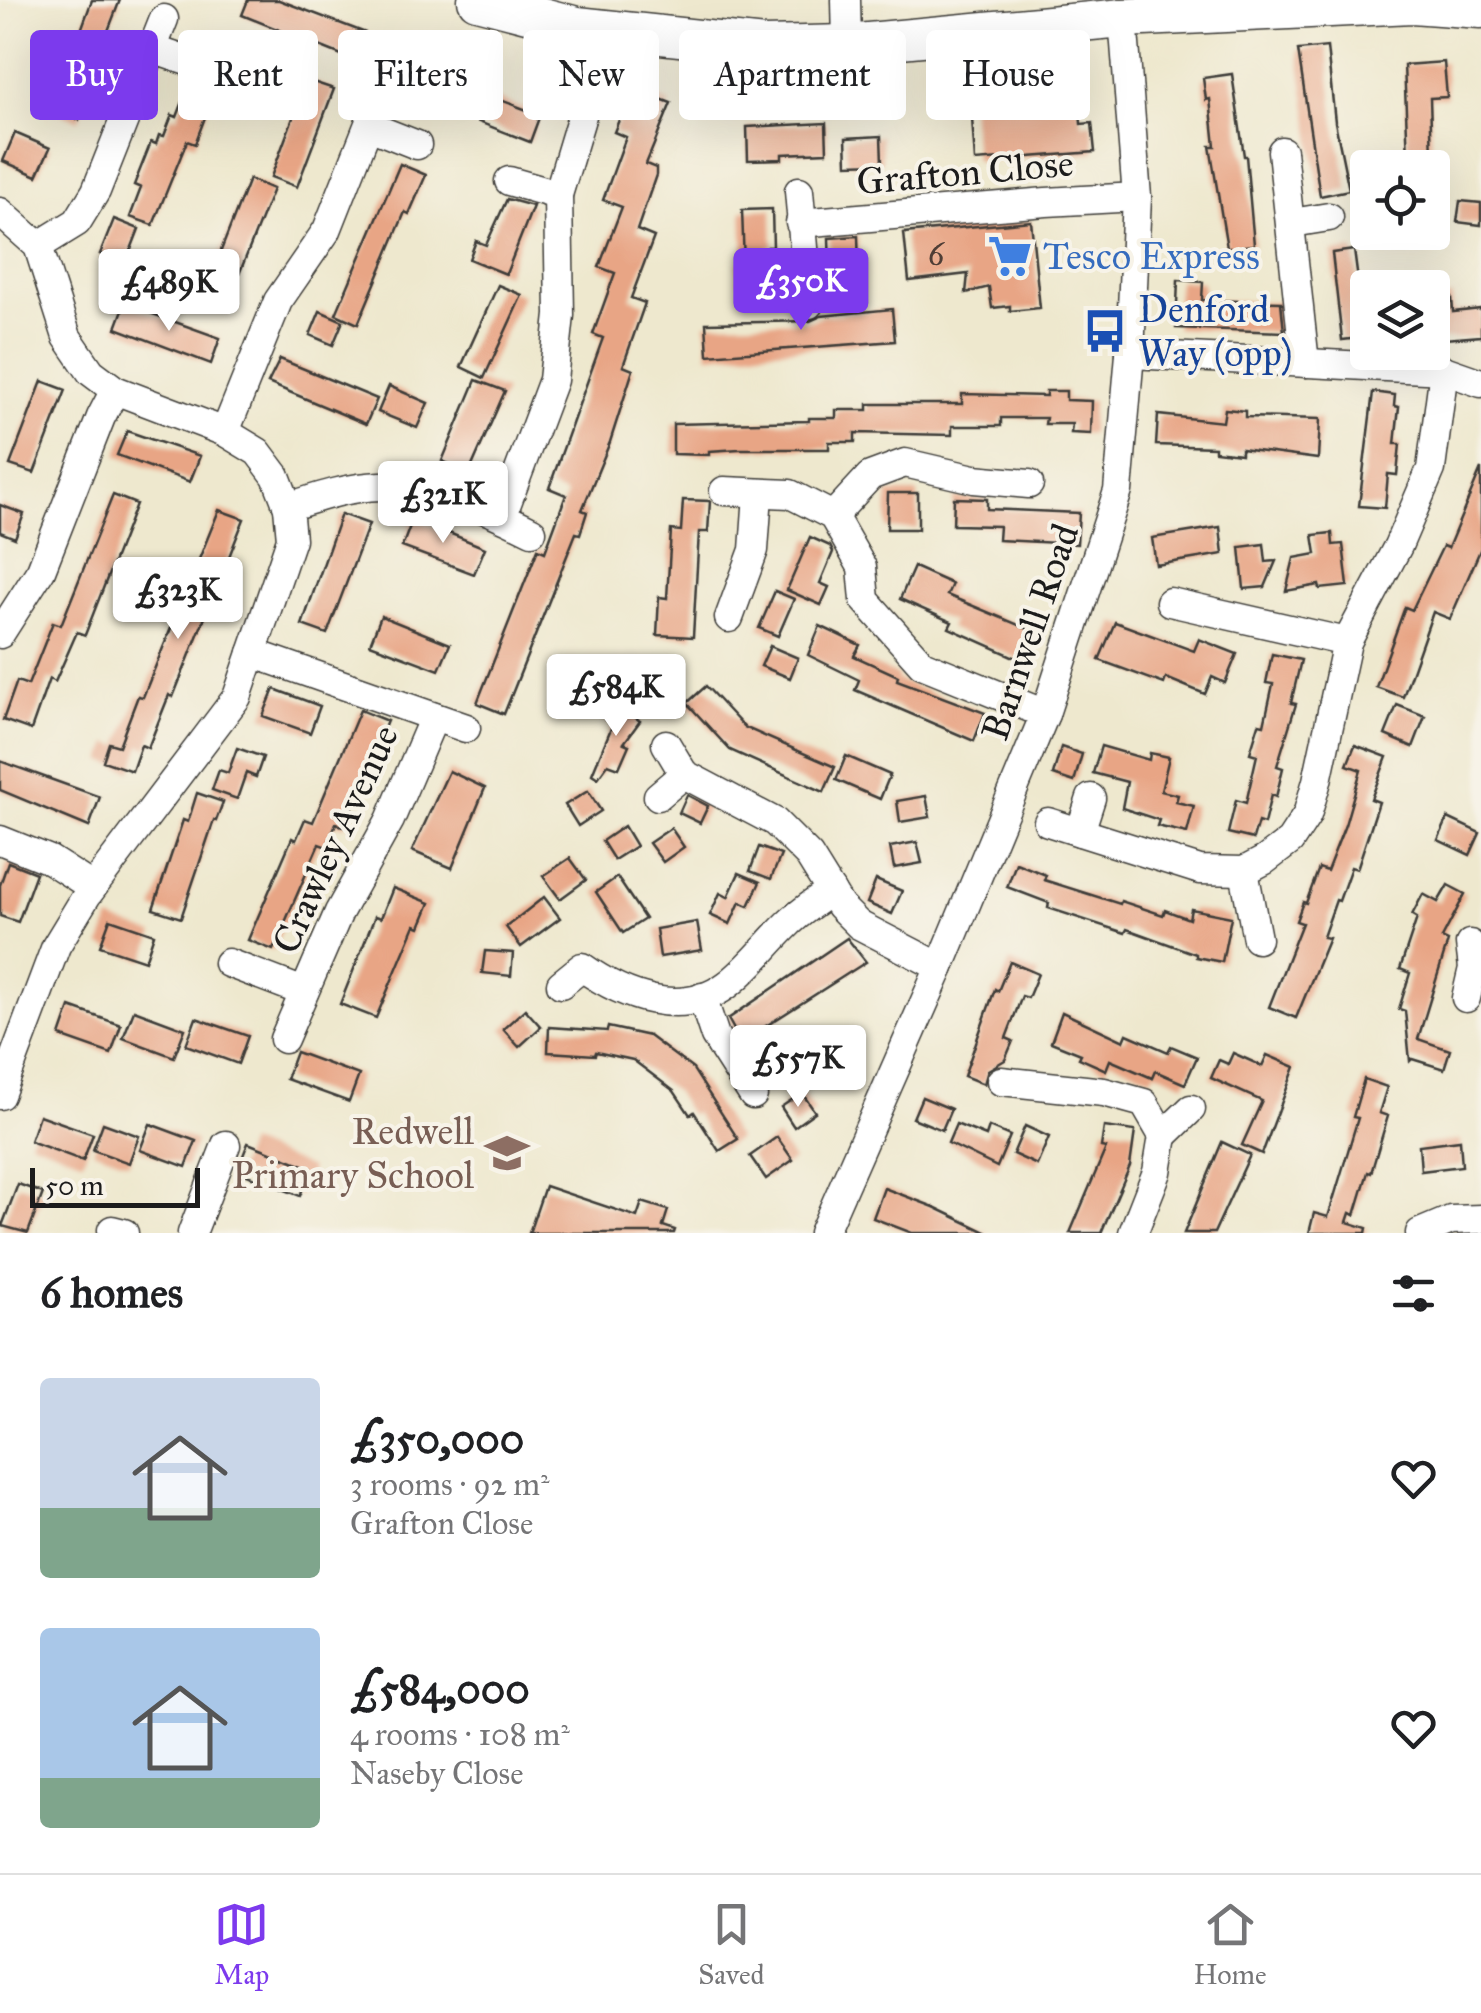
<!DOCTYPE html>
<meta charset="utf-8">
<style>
body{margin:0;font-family:"IM FELL Great Primer",serif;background:#f2f2f2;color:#202124;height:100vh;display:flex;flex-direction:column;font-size:38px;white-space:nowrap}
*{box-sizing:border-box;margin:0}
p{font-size:32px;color:#757577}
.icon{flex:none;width:55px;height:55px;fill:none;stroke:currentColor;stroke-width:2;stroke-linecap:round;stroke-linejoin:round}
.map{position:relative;height:1233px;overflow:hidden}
.panel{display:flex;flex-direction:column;background:#fff;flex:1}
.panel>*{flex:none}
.hud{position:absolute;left:30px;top:30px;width:1422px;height:90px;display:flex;gap:20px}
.tools{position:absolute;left:1350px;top:150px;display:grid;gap:20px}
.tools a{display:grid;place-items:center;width:100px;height:100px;border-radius:10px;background:#fff;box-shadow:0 10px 40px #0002;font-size:50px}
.scale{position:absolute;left:30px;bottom:25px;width:170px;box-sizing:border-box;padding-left:10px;border:5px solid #1c1c1c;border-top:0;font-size:28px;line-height:35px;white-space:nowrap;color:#1c1c1c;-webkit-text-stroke:8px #f7f3e8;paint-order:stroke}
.price{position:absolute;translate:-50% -85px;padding:0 22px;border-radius:10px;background:#fff;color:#222;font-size:32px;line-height:65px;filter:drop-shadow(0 2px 5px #0008)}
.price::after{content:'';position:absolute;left:50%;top:60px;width:30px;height:22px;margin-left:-15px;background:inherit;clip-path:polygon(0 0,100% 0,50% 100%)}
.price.current{background:#7c3aed;color:#fff}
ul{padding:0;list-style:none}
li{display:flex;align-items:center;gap:30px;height:250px;padding:0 40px}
li span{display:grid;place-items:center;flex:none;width:280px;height:200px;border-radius:10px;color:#555}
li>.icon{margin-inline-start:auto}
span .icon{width:120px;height:120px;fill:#fffc;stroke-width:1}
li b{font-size:42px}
h2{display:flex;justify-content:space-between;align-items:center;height:120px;padding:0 40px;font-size:42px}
.chip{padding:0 35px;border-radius:10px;background:#fff;box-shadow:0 10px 40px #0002;font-size:35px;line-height:90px}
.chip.current{background:#7c3aed;color:#fff}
.tab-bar{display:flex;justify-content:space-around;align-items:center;height:140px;border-top:2px solid #e0e0e0;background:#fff;font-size:28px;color:#757577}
.tab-bar a{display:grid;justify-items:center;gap:5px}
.tab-bar .current{color:#7c3aed}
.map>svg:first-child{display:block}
.building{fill:#e8a585}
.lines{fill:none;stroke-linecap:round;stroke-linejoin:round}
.street-casing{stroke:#3c3b37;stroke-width:31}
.secondary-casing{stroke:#3c3b37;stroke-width:41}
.street{stroke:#fff;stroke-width:28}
.secondary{stroke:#fff;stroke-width:38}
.labels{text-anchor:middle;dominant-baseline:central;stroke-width:8;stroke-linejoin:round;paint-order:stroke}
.number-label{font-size:32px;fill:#4f3e36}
.street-label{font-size:38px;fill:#1c1c1c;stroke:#f7f3e8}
.shop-label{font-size:38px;fill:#366cbe;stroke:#f7f3e8;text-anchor:start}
.transit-label{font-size:38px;fill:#164399;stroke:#f7f3e8;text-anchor:start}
.education-label{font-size:38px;fill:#785e54;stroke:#f7f3e8;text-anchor:end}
</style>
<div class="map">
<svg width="1481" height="1233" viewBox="0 0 1481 1233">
<rect width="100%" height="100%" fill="#f7f3e8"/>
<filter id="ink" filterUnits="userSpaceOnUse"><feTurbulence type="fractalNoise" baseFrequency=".01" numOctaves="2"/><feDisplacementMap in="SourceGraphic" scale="20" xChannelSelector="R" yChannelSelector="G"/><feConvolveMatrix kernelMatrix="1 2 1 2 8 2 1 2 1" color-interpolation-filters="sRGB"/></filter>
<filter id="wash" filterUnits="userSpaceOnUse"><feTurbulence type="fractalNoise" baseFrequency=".0048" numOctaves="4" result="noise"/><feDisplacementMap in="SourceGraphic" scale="40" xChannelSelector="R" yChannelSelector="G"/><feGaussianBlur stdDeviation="2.25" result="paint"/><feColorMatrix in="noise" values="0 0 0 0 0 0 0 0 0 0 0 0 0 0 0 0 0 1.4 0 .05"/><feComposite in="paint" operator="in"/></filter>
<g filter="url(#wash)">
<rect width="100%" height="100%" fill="#eee8ce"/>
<g id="blocks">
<g class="building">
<path d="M92,0H120L94,67L99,69L79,120L52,110Z"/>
<path d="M248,0H279L379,38L369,66L242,15Z"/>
<path d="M1327,47L1335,122L1349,190L1320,196L1298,50Z"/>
<path d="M1444,62L1447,97L1430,98L1432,157H1408L1404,65Z"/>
<path d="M425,71L540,115L530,142L415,97Z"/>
<path d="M1232,74L1244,156H1246L1254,245L1227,248L1210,146H1215L1210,99L1206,100L1203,78Z"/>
<path d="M215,78L219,80L195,144L187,141L153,225L130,217L141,188L134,185L151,142L156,144L159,135L164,136L172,115L177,117L191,81L204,83Z"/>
<path d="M307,80L334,89L297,187L271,177Z"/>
<path d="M1078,84L1081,124L1092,123L1095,152L975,161L971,104L1043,99V87Z"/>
<path d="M632,88L671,103L646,164L656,168V175L637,230L654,237L631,298L645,303L623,366L633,370L610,442L582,510L587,512L580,534L576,533L504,714L477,703L538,549L545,552L566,495L549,488L603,338L593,334L615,273L599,267L622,207L603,200L626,137L614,132Z"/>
<path d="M826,123L827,152L782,154V159L748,160L747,127Z"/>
<path d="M15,133L50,148L37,176L3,161Z"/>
<path d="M881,136L882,163L847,164L846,138Z"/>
<path d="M400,164L426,175L409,214L405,212L358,324L336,314Z"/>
<path d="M249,179L273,189L230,297L206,289Z"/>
<path d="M507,199L533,206L506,274L469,259L476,241L486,245Z"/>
<path d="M1460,201L1481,203V225L1457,222Z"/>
<path d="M772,209L773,247H768L769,282L738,283L737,264H744L742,210Z"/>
<path d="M114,219L139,229L125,265L100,254Z"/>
<path d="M1031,221L1040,308L1010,311V306L992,308L989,287L966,293L968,274L909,281L904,233Z"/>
<path d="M858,236L859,268L830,269L829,238Z"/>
<path d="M1354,250L1362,311H1368V337L1342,340L1332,253Z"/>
<path d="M1178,280L1203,282L1202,300L1281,302L1284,332L1176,328Z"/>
<path d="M498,285L522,295L484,378L461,367Z"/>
<path d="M1452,297L1453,312L1481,309V336L1432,340V298Z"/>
<path d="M125,304L220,338L211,364L116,328Z"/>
<path d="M892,309L895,341L708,355L706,323L810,321L821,316Z"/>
<path d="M320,311L343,321L333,345L310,335Z"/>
<path d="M280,359L377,399L366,424L268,383Z"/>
<path d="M476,380L505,391L469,473L442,461Z"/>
<path d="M42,381L66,390L34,473L10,465Z"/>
<path d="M389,386L428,403L417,428L378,412Z"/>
<path d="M1046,391H1066V400L1092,401L1091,434L1071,433L1072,424H1045L1046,418H1001V426H952V435L855,433V442H829V449H740L709,451V455L673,454V424L809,421V418H836V410H868V404H962V394L1046,396Z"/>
<path d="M1373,392L1395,395L1394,406L1399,407L1395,444H1400L1397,475L1388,474L1385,508L1359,506Z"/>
<path d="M1225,409L1245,411V417L1320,419L1318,459L1241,449V454L1215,451V447L1156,445L1158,415L1223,422Z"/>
<path d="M127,431L200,456L190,482L117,455Z"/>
<path d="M1481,469V548L1450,619L1433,612L1403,697L1376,687L1405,607L1412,610L1443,546L1448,548Z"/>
<path d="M888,493H918V529H887Z"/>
<path d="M113,495L136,504L85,635L77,632L55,682L49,679L31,730L3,720L17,681L28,685L53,622L61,625Z"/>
<path d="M954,498L987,499V509L1079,513L1077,544L998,540L999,526L953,525Z"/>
<path d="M683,500L710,501L708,532H699L693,637L657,635L659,597L667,598L671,530L681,531Z"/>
<path d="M0,505L24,514L15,538L0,532Z"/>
<path d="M219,510L244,519L173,697L169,695L148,748L141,745L132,771L103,761L109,743L119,746L138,696L143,697Z"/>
<path d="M341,514L369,524L327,634L302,625Z"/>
<path d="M413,518L485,548L474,574L402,547Z"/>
<path d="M1220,527L1223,554L1156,565L1152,538Z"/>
<path d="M1332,533L1333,545L1343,544L1348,586L1320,589L1319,585L1286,591L1294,558L1316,554L1313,535Z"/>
<path d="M810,537L830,546L833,552L820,583L829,587L821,605L787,590Z"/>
<path d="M1264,544L1266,562L1276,561L1265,587L1244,589L1240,547Z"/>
<path d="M914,567L952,584L947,595L1033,631L1021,660L949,628L952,622L900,599Z"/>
<path d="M775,591L794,599L778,636L759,628Z"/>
<path d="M381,616L450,644L439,670L370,644Z"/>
<path d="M1115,622L1194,651L1199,639L1237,654L1225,683L1212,677L1205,694L1166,678L1164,684L1099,660Z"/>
<path d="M820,626L860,645L854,656L898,676L897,680L985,713L974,741L855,690L859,680L808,655Z"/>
<path d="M770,646L798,658L790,678L761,666Z"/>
<path d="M1272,654L1301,660L1291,703L1296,704L1277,766L1283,768L1276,797L1271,795L1264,824L1258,822L1253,839L1228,833L1236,800L1246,803L1257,755L1250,753L1259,724L1264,725L1273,684L1266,683Z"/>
<path d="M666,661L681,689L661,700L646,673Z"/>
<path d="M706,686L744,727L835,767L824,792L730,750L687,703Z"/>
<path d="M274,689L320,706L310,733L263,716Z"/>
<path d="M617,704L640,721L624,743L629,745L619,768L608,764L598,778L592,774L612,726L605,720Z"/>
<path d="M1397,705L1425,716L1413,747L1385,735Z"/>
<path d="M360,710L387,721L344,827L336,823L327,847L319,844L273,950L248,940L292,838L296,840L305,819L313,822Z"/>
<path d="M1355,745L1387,757L1371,799L1379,802L1357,869L1351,867L1339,901L1336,900L1323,937L1329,938L1296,1018L1269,1007L1302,923L1296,921L1303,902L1306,903L1319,868L1327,871L1345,825L1361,770L1347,765Z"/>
<path d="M1101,746L1149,760L1150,753L1169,757L1161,791L1178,795L1176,802L1194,806L1187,833L1157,826L1159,820L1122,808L1127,782L1093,773Z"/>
<path d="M1061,747L1082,754L1074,782L1053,775Z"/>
<path d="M237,748L263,757L256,777L246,773L237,799L212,790L219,770L228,773Z"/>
<path d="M846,756L890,775L880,799L836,780Z"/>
<path d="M0,761L100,797L89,827L0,790Z"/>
<path d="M449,771L485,788L452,868L412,851Z"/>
<path d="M588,791L601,811L578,826L565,805Z"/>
<path d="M197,793L223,802L216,821L214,820L181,918L153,909L183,820L188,822Z"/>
<path d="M687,795L708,806L700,823L679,813Z"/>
<path d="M926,796L930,817L900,822L897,801Z"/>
<path d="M1448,818L1480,833L1470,855L1438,840Z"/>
<path d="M624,826L636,846L614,860L602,841Z"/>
<path d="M671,828L684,847L663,862L649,843Z"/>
<path d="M917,842L922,863L894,868L890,847Z"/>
<path d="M759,847L781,855L771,879L750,871Z"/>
<path d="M570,858L586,880L560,899L543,876Z"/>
<path d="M8,862L36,873L18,922L0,916V885Z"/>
<path d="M1016,863L1046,875L1044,880L1120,904L1121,901L1163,915L1165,910L1189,919L1191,909L1231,917L1222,962L1196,957V954L1127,929L1125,933L1048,908L1049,903L1007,887Z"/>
<path d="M739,873L760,882L749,906L740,902L730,924L710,915L720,893L728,897Z"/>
<path d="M617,877L645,919L623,933L596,892Z"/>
<path d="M876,880L902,891L892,914L867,903Z"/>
<path d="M1448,885L1465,894L1442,938L1448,941L1418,1039L1450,1050L1444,1069L1412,1059L1410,1061L1405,1011L1399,1009L1410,973L1400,969L1417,918L1412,915L1423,894L1438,902Z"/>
<path d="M393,888L430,903L420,927L415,925L376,1018L340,1004L375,916L381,918Z"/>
<path d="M544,897L560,918L521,947L506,927Z"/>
<path d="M110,919L154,934L145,961L100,946Z"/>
<path d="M697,922L702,950L660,957L656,929Z"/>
<path d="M847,938L866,962L741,1042L728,1019Z"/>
<path d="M485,951L513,953L511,976L482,973Z"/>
<path d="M1010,962L1038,974L1028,998L1022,996L1006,1038L1013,1041L1005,1060L988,1070L984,1084L964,1076L995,989L998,991Z"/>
<path d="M70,1007L121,1025L111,1054L60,1036Z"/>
<path d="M525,1009L541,1027L519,1047L503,1029Z"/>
<path d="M134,1010L185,1029L174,1057L123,1038Z"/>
<path d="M1062,1012L1124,1041L1127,1034L1168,1052L1171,1046L1197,1057L1185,1084L1155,1071L1152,1078L1110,1060L1106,1070L1079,1058L1081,1054L1051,1042Z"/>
<path d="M196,1018L248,1036L238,1064L186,1045Z"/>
<path d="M549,1027L607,1031L608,1027L649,1036L693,1069L738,1139L719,1151L694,1112L690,1115L674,1091L633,1060L596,1052L595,1055L548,1052Z"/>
<path d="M820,1040L836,1062L814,1077L799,1055Z"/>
<path d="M296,1052L359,1075L349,1102L286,1079Z"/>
<path d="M1233,1053L1262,1066L1267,1055L1295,1067L1262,1154L1242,1145L1262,1101L1211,1078L1219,1060L1228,1064Z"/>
<path d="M1364,1079L1387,1087L1379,1113L1388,1116L1371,1173L1368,1172L1355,1215L1350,1213L1347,1222L1367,1228L1366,1233H1309L1314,1213L1328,1217L1358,1118L1353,1117Z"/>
<path d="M802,1093L815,1112L794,1127L781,1107Z"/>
<path d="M922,1097L951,1109L942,1130L913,1118Z"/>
<path d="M39,1115L93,1134L83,1161L30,1141Z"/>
<path d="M103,1123L139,1136L129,1163L93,1150Z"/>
<path d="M150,1124L196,1141L186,1167L140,1150Z"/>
<path d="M956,1124L986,1136L989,1127L1010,1136L997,1167L948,1143Z"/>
<path d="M1025,1126L1049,1137L1037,1165L1013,1154Z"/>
<path d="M1104,1127L1135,1131L1130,1166L1101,1233H1070L1106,1148L1101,1147Z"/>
<path d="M777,1137L793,1160L766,1179L750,1156Z"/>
<path d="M1460,1140L1462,1166L1421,1171L1419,1145Z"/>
<path d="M1222,1142L1250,1155L1214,1233H1184Z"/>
<path d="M248,1143L311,1168L300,1196L237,1171Z"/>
<path d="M18,1184L43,1193L28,1233L2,1226Z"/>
<path d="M545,1186L637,1217L642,1202L668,1210L663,1226L675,1230L674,1233H529Z"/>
<path d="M884,1188L934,1207L988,1233H912L873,1218Z"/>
</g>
</g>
</g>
<g filter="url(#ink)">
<use href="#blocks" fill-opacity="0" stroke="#3c3b37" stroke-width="2.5"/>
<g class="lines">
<g class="street-casing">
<g id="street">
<path d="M846,0L847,44"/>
<path d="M152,49L202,66"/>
<path d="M369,126L417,145"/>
<path d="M1282,151L1305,363"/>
<path d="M509,181L558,195"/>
<path d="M799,191L809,304"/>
<path d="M0,212L38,246L67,337L91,372L115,390L225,432L258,452L276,476L288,507L291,539L237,697L87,895L56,946L0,1095"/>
<path d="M800,223L1046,202L1137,197"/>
<path d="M1292,223L1329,217"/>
<path d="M38,246L77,222L96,191L164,19"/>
<path d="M1130,354L1444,370L1481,383"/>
<path d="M225,432L278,301L327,230L382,91"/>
<path d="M724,491L790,494L833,516L862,567L865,600L922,664L1045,714"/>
<path d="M288,507C319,497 348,487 381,486C431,484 488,509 532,531"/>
<path d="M502,516L553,380L560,315L558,195L583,112"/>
<path d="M833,516L870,476L905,463L974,479L1029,484"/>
<path d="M1170,602L1347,642"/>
<path d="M729,618L754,550L758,494"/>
<path d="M0,634L41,570L101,417L115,390"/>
<path d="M252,653L466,728"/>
<path d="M666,744L684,774L775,822L809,856L840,906L859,925L940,967"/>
<path d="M658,796L684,774"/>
<path d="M1048,822L1200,870L1244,871L1265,860L1290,841L1307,815L1317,781L1347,642L1398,546L1431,469L1444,370"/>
<path d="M1080,832L1091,798"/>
<path d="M0,840L50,860L92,887"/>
<path d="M1244,871L1257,939"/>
<path d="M228,963L304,992"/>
<path d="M561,984L582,967C623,996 681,1019 727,985C750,968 767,944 788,924C801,911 817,901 831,891"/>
<path d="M702,997L715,1036L753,1095"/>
<path d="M1466,998L1473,968L1470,944"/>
<path d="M284,1039L339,912L390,820L434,717"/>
<path d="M1001,1081L1104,1092L1144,1103L1163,1136L1157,1172L1133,1233"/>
<path d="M1163,1136L1191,1109"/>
<path d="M112,1230L124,1233"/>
<path d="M192,1233L226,1145"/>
<path d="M823,1233L940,967L1045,714L1118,491L1130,354L1137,197L1123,18"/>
<path d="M1420,1233L1451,1220L1481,1219"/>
</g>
</g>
<g class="secondary-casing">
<path id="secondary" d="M477,0L577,26L764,46L847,44L1123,18L1412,4L1481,9"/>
</g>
<use href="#street" class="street"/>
<use href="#secondary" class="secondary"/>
</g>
</g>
<defs>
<g id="supermarket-bare" transform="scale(3.45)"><path d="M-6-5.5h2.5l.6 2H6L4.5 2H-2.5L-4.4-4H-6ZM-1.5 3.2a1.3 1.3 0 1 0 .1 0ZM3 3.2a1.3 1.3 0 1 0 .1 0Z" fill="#3f7fe0" stroke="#f7f3e8" stroke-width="2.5" paint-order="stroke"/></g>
<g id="bus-bare" transform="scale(3.45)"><path d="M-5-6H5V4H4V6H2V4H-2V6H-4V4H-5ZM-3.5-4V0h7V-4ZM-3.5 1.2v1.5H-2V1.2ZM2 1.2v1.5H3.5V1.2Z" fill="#1a4fb4" stroke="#f7f3e8" stroke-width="2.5" paint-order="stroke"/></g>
<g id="school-bare" transform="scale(3.45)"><path d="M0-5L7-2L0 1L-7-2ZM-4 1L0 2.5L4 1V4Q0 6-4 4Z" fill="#8d6e63" stroke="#f7f3e8" stroke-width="2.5" paint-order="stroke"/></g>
</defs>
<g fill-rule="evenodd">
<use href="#supermarket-bare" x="1010" y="256"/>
<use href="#bus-bare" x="1105" y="331"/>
<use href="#school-bare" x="507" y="1153"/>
</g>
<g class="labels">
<g class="number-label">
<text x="936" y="254">6</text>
</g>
<g class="street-label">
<text transform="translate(965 172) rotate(-5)">Grafton Close</text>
<text transform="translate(1030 632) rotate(-71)">Barnwell Road</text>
<text transform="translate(335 839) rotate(-65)">Crawley Avenue</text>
</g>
<g class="shop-label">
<text x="1043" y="256">Tesco Express</text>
</g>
<g class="transit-label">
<text x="1138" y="309">Denford<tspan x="1138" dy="44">Way (opp)</tspan></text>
</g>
<g class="education-label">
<text x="474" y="1131">Redwell<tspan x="474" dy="44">Primary School</tspan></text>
</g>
</g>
</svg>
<div class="tools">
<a><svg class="icon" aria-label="locate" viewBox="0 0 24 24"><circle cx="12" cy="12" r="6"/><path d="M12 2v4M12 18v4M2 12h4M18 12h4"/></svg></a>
<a><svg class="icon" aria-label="layers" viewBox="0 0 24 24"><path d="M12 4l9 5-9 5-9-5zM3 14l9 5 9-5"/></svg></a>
</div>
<div class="scale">50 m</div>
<b class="price current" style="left:801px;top:333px">£350K</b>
<b class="price" style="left:169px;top:334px">£489K</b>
<b class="price" style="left:443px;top:546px">£321K</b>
<b class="price" style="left:178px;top:642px">£323K</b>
<b class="price" style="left:616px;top:739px">£584K</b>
<b class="price" style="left:798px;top:1110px">£557K</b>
<div class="hud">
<a class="chip current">Buy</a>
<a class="chip">Rent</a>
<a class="chip">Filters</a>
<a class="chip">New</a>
<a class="chip">Apartment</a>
<a class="chip">House</a>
</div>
</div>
<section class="panel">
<h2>6 homes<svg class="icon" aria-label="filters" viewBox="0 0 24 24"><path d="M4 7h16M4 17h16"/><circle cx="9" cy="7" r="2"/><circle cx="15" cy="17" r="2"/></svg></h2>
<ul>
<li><span style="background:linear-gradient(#c9d6e8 65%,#7fa58c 0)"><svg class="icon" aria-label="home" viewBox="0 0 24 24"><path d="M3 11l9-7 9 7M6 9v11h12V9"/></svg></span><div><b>£350,000</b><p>3 rooms · 92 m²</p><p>Grafton Close</p></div><svg class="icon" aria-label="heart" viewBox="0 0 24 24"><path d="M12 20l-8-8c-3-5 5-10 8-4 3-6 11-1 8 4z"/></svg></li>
<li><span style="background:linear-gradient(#a9c7e8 75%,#7fa58c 0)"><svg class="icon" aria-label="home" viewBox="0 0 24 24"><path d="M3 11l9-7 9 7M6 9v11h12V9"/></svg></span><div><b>£584,000</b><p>4 rooms · 108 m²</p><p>Naseby Close</p></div><svg class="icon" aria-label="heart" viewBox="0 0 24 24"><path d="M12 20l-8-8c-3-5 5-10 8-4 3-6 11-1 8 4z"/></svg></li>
</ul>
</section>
<nav class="tab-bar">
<a class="current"><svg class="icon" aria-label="map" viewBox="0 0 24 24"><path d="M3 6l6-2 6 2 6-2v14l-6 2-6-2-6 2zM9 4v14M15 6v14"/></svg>Map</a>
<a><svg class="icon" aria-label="saved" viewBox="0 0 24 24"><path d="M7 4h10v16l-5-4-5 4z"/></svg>Saved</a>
<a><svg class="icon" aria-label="home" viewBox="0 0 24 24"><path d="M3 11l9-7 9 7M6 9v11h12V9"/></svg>Home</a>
</nav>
